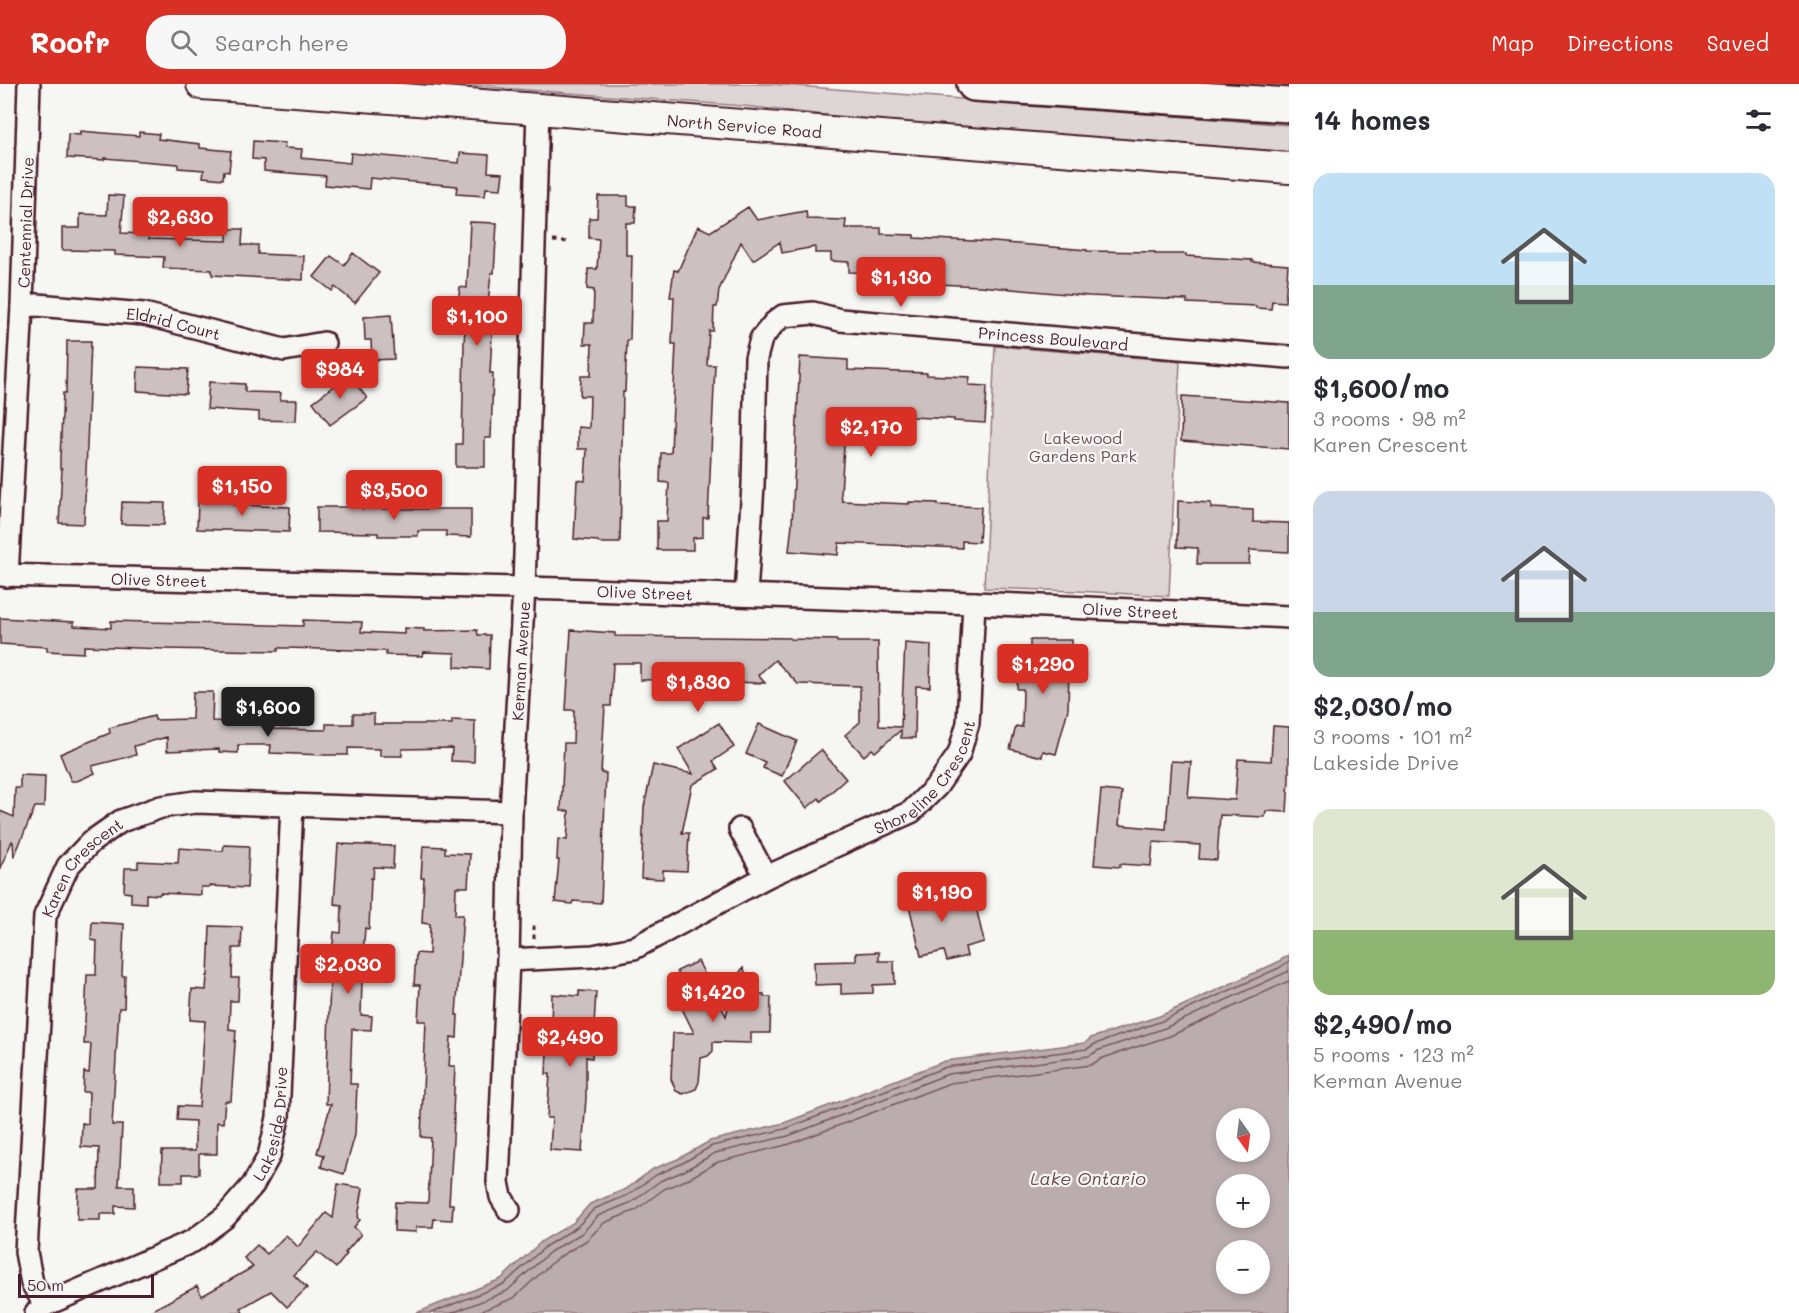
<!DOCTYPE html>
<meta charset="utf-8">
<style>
body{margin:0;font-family:Mali,sans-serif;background:#f7f7f7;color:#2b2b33;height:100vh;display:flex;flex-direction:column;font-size:22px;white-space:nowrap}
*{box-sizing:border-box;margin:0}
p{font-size:20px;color:#7c7c81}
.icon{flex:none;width:33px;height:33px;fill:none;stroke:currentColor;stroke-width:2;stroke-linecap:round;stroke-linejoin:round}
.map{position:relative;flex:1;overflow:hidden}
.drawer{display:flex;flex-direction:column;background:#fff;width:510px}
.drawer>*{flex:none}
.needle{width:39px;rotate:166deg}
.tools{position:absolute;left:1216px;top:1024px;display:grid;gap:12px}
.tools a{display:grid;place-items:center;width:54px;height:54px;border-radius:50%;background:#fff;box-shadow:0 3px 9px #0003;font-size:30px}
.scale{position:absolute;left:18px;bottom:15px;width:136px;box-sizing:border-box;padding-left:6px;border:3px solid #4a1f2b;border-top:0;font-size:16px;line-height:21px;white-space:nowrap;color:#4a1f2b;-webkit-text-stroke:4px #f6f6f2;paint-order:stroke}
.price{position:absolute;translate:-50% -51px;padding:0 14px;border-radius:6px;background:#d93025;color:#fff;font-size:20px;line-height:39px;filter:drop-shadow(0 2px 3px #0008)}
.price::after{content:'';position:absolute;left:50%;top:36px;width:18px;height:14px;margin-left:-9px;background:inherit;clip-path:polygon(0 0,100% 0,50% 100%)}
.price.active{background:#222;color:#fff}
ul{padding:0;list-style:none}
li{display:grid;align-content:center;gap:12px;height:318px;padding:0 24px}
li span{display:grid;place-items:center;height:186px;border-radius:18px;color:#555}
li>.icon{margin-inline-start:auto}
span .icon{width:108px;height:108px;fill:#fffc;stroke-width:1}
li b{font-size:26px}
h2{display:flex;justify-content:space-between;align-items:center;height:72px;padding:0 24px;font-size:26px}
header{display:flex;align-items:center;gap:36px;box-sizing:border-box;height:84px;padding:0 30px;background:#d93025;color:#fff}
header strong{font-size:28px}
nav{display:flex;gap:33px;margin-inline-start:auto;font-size:21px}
.search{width:420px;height:54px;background:#f7f7f7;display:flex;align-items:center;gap:15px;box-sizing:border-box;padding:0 21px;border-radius:24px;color:#7c7c81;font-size:22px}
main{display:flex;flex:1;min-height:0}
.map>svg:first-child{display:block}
.green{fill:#ddd6d5;stroke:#947a80;stroke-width:1.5}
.water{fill:#bbadae;stroke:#8e747a;stroke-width:1.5;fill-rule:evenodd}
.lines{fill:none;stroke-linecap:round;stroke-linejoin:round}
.shore{stroke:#77585f;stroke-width:1.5}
.building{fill:#ccc1c0;stroke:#4a1f2b;stroke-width:1.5}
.street-casing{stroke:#4a1f2b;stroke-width:26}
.secondary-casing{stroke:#4a1f2b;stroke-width:34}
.highway-casing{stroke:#4a1f2b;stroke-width:38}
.path{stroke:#4a1f2b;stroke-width:3;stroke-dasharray:4.5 4.5;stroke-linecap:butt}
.street{stroke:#f6f6f2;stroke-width:21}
.secondary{stroke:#f6f6f2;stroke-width:30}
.highway{stroke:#f6f6f2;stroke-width:33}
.labels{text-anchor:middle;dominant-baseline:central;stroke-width:4.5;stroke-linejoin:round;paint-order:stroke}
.street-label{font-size:16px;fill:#4a1f2b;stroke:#f6f6f2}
.park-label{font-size:16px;fill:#6f4d56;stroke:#f6f6f2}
.water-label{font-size:18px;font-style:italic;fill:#6c4a52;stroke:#f6f6f2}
</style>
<header>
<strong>Roofr</strong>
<div class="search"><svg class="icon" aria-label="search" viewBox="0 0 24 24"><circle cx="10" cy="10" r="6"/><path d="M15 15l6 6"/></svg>Search here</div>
<nav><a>Map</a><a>Directions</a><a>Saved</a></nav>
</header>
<main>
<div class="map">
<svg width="1289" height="1229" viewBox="0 0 1289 1229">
<rect width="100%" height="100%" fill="#f6f6f2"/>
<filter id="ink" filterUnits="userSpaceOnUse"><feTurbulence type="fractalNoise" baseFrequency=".0167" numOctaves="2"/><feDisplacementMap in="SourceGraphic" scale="12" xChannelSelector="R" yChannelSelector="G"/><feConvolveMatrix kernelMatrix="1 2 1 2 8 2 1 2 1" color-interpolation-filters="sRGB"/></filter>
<g filter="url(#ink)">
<g class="green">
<path d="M448,0H771L1289,41V68L860,35L744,22Z"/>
<path d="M995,262L1180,277L1169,512L1076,507L984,504Z"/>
</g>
<path class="water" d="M1289,871V1229H416L501,1195L542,1157L573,1139L590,1120L626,1105L653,1085L678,1075L710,1057L784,1039L945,977L1085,959L1091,954L1160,932L1276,879ZM1227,1035H1260V1068H1227ZM1227,1101H1260V1134H1227ZM1227,1167H1260V1200H1227Z"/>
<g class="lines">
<g class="shore">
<path d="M431,1229L504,1200L546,1162L577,1143L594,1125L628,1111L656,1091L681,1080L712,1062L785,1045L946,983L1087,965L1095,960L1162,937L1279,884L1289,877"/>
<path d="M452,1229L507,1207L550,1168L582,1149L598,1132L632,1118L660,1097L684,1087L715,1069L788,1052L948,990L1089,972L1099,966L1165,944L1289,887"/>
<path d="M476,1229L514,1214L556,1175L587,1156L604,1139L636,1126L664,1105L688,1095L718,1078L790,1060L950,999L1091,981L1103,974L1170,952L1289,897"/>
</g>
</g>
<g class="building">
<path d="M80,47L139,52V48L159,50L158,55L200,60V64L231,67L229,88L224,87L223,95L203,93L204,86L178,84V80L104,74V76L67,74L68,50L80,51Z"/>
<path d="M253,57L285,59L284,64L302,65L301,74L350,79L351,69L459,79L460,69L489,71L488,88L503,89L501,105L486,104L485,112L456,110L457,102L370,94L369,105L325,101L326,92L264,87V76L252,75Z"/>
<path d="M108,111L124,112L121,149L149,150V155L227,157V145H243L242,161H258V170L304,172L303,196L212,191V186L163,184L164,173L115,171V167L62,166V144H80V130L107,131Z"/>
<path d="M598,112H628V122H636L635,139H626V171H632L630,256H627L625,308H623L620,459H599L598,457L574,455L577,396L585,397L587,365H578V343L589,344L590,312H580L581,292H591L592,260H584L585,239H593L594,206L587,205L588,185H597L599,155L589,154V134H597Z"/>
<path d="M748,123L757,136L806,127L807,135L846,136L845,144H881V150L914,151V154L994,158L1087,166V167L1155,168V170H1186V172L1252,176V178L1288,181L1285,218L1272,217L1271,225L1256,224V222L1187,219V216L1089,212L980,202L916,199V196L883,195V189L849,188V178L831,177V169H815V163L782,169L780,158L753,176L741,158L719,206L717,223H714L713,247H709L707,281H715L708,434H703V453L693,454V466H657V437H667L669,399L660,398L661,369H671L672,343L676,260H672L674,213H670L674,186L678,187L698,142L710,148Z"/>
<path d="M470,138L497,139L494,189H491L487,231H493L490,289H493L491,354H485V383H456V360H462L464,258L467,222L458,221L460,203L467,204Z"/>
<path d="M353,169L379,189L355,219L335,203L332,207L314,193L331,172L344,181Z"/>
<path d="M391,231L394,275L372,276L371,256H365L364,233Z"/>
<path d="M67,257H91L84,440L59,439L62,385H60V374L63,309H66Z"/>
<path d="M800,273L848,276V286L927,289V291L970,293L969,301L987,302L985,339L954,337V335L846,330L841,409L842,417L909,420V418L938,419V421L981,423L979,458L962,457V464L839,459L838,471L789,467L792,440Z"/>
<path d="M138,283L188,285L186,310L137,307Z"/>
<path d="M349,291L367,314L330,341L313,318Z"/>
<path d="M209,298L245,300V308L281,309L280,316H297L296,337L259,336V328L207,325Z"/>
<path d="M1182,312L1289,319V365L1181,357Z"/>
<path d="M198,417L233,418V421L290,423L289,448L197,445Z"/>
<path d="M1178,417L1211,419V424L1253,426V438L1289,439V468L1250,466L1249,480H1197L1198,464L1177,463Z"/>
<path d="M122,418L165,419L164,441L121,440Z"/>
<path d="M317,423H362V425H471V453L446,452V447H418V452H378V449L317,448Z"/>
<path d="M0,534L74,538V542L111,544V537L303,542V536L362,538L361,548L404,550V544L424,545V547L477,546L478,551H490L489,585L455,583V569L424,568L423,572L386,571V567L288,564H278V567L164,565L84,562V569L47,567V563L0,560Z"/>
<path d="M571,546L615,549V552L790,554V555L837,556V558H878L879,642L901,643L905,559L931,561L930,603L916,602L915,654H901V646L875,668L872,665L864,672L845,651L860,638V602L798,600L775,576L758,591L765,599L687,597V595L640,596V579H613L611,622H605L601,689H606L601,819L573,817L572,820L555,818L559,776H557L558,755L567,756L569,727H561L564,659H573L574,626H566Z"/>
<path d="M1030,556H1072L1073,583H1069L1068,625L1056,670L1043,667L1042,673L1010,665L1016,642L1022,643L1023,605H1017L1018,564H1030Z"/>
<path d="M193,608H213L212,637L265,638V645L326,646V640H353V630H374V640H452V636L475,637L474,678L451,677L452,664L402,665V672H380V665L348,664V671H326L270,669L271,661H238V669L219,668V665L167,667V653L134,662L136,671L92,682L95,689L77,697H71L60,670L110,649L109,644L154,632L155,636L192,635Z"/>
<path d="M719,639L734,663L713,677L718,685L692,701L682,749H689L687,787L663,786V795L641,794L644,723L653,681L693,690L678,665Z"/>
<path d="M759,640L797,657L782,692L763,684L765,678L746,670Z"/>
<path d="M1273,642L1289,643V694L1287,728L1266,727L1265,733L1220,731L1217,776L1199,775L1200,761L1153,758L1151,782L1120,780V783L1094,781L1101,706L1122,708L1119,741L1166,745L1171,677L1191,678L1188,713L1235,716L1238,675L1271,677Z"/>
<path d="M821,666L846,695L821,717L819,714L807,724L785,697Z"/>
<path d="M20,691L45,692L44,723H35L14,773L13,758L12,757L0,785V727L14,733L15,704H20Z"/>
<path d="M338,760L394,762L393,784L374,783L373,794H371L369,845L365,844L361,897H362L361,931L372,932L371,946L352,945L350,1000H357L355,1051L344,1090L321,1083L324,1071L317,1069L331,1020H326L330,896L339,897L341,869H332L334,848L341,849L342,821L334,820Z"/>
<path d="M224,761L249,762L247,804L210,802L209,803H201V811L160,809L159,811L146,810V819L131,818V809L124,808L125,784H138V777L178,779L179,764L223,767Z"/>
<path d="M423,762L445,763V769L470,770L468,803H456L455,831H463L456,931H458L457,954L451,953L449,982H455L453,1030H454L453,1055L449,1120H453L452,1136L434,1135L433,1143H416V1148L394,1147L395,1118L428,1119L431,1054L421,1053L426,937H418L420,901H414L416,869L429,870L430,840L422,839L424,794H421Z"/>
<path d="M923,791L930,823L962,816L964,826L976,823L984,858L965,863L967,872L947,877L944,867L921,872L903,796Z"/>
<path d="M92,838L124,840L122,892H125L124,924H119L112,1041H122L119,1102H134V1123L115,1122V1130H100V1136H77L78,1105H98L99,1064L81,1063L82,1039L88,1040L89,1008H83L84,988L89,989L91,960H84L87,891H96L97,857L91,856Z"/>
<path d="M210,842L242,843L241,864H233L232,894H239L238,917H230L229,945L236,946L231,1017H225L223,1039L217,1038V1070H199V1090H183V1098H161L162,1067H195V1037L177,1036L178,1022L199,1023L205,937L190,936L192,905L206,906L207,892H208Z"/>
<path d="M879,868V877H894L895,900L873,901V909L841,910V900L815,901L814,878L856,877V869Z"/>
<path d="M698,877L726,932L735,895L743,884L750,897V910H764V913H771L770,949H751V959L713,958V967L708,972L701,974L699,998L696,1005L683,1010L676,1007L671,995L673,949H694L675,910L685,905L677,887Z"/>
<path d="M579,907L596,908L592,974L586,973V1014L582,1068L550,1066L552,1034H547L550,990H546L547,968H554V941H551L552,910L579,912Z"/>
<path d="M338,1100L363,1104L358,1133L360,1136L354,1143L361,1150L345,1169L347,1170L336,1184L317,1168L294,1191L307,1204L287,1223L271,1207L241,1224L243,1229H147L197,1202L202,1212L253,1183L244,1174L257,1161L267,1170L286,1151L298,1163L326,1129L333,1134Z"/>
</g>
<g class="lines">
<g class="street-casing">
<g id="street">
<path id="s1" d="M22,222L37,221L144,230L284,266L324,259"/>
<path id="s2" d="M0,491L560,505L974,519L1289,533"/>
<path id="s3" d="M7,492L22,222L29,0"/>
<path id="s4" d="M746,511L753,401L756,274L761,255L774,239L783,232L813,229L840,236L1289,273"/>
<path d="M740,745L766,793"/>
<path id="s5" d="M508,876L593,872L634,864L766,793L911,728L937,702L959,670L968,639L974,519"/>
<path id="s6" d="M509,1126L501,1113L498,1098L508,876L511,728L524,504L538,25"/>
<path id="s7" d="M45,1221L32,1199L26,1168L45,832L68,782L91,758L121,737L161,723L195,718L511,728"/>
<path id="s8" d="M36,1229L45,1221L193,1157L225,1133L253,1101L269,1072L278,1034L292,721"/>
</g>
</g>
<g class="secondary-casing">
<g id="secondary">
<path id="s9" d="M202,0L538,25L1289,84"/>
</g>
</g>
<g class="highway-casing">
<path id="highway" d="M974,0L1289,21"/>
</g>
<g class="path">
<path d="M553,157L570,158"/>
<path d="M534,855V839"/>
</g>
<use href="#street" class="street"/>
<use href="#secondary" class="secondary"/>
<use href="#highway" class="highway"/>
</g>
</g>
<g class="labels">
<g class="street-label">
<text stroke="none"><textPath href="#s9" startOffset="544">North Service Road</textPath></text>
<text stroke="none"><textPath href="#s3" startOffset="354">Centennial Drive</textPath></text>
<text stroke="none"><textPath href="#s1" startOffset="153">Eldrid Court</textPath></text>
<text stroke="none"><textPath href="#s4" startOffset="561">Princess Boulevard</textPath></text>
<text stroke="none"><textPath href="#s2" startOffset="159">Olive Street</textPath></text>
<text stroke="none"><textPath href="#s2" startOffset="645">Olive Street</textPath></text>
<text stroke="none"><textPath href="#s2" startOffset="1131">Olive Street</textPath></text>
<text stroke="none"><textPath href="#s6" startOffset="552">Kerman Avenue</textPath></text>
<text stroke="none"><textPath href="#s5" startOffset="471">Shoreline Crescent</textPath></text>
<text stroke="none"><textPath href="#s7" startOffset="456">Karen Crescent</textPath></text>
<text stroke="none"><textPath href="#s8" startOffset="321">Lakeside Drive</textPath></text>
</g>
<g class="park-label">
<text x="1083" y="353">Lakewood<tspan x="1083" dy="18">Gardens Park</tspan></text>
</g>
<g class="water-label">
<text x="1088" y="1094">Lake Ontario</text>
</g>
</g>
</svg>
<div class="tools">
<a><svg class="needle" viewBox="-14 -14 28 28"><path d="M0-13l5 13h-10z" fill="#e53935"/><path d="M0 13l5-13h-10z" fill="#7c7c81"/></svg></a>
<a>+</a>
<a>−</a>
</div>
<div class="scale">50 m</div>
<b class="price" style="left:180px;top:164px">$2,630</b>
<b class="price" style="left:901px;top:224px">$1,130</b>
<b class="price" style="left:477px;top:263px">$1,100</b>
<b class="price" style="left:340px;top:316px">$984</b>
<b class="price" style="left:871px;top:374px">$2,170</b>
<b class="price" style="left:242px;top:433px">$1,150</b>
<b class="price" style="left:394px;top:437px">$3,500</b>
<b class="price" style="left:1043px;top:611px">$1,290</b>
<b class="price" style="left:698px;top:629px">$1,830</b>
<b class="price active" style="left:268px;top:654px">$1,600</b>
<b class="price" style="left:942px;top:839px">$1,190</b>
<b class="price" style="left:348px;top:911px">$2,030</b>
<b class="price" style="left:713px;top:939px">$1,420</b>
<b class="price" style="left:570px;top:984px">$2,490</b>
</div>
<section class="drawer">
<h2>14 homes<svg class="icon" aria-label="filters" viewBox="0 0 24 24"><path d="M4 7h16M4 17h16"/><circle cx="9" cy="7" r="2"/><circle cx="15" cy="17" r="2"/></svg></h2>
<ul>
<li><span style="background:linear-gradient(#bfe0f5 60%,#7fa58c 0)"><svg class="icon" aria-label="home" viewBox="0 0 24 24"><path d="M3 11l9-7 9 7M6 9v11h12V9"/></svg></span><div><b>$1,600/mo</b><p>3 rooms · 98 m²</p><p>Karen Crescent</p></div></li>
<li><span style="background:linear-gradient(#c9d6e8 65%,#7fa58c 0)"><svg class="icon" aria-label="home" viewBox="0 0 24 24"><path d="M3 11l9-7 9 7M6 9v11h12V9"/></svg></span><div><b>$2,030/mo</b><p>3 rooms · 101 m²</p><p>Lakeside Drive</p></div></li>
<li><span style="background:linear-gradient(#dfe7d0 65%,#8fb573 0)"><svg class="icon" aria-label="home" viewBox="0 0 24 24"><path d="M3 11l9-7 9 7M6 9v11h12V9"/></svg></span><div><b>$2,490/mo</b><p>5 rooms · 123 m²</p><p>Kerman Avenue</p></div></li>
</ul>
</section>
</main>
